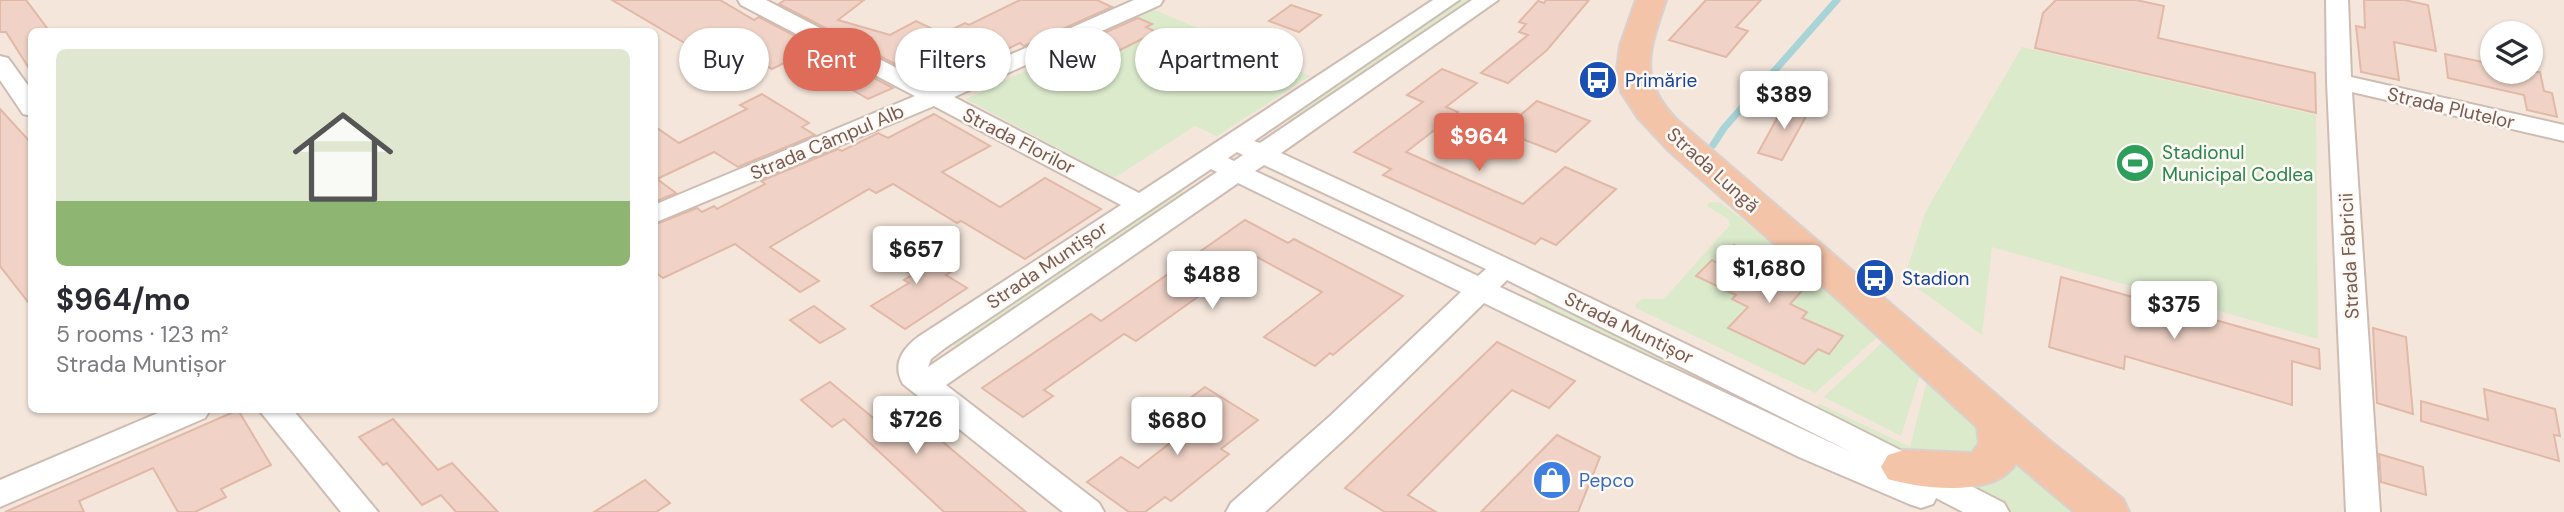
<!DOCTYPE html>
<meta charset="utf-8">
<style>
body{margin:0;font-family:"DM Sans",sans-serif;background:#f7f7f7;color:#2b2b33;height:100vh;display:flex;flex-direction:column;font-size:26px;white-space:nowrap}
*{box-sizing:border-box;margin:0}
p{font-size:23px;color:#7c7c81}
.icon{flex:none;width:38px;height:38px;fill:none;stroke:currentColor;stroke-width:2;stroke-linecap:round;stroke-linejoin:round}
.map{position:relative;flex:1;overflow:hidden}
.sheet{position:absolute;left:28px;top:28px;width:630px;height:385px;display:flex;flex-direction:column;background:#fff;border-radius:10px;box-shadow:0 2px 5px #0004}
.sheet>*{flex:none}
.hud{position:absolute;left:679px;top:28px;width:665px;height:63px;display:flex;gap:14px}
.controls{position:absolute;left:2480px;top:21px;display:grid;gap:14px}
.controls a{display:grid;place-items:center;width:63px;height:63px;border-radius:50%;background:#fff;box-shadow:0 2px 5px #0004;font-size:35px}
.price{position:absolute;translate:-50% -60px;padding:0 16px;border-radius:7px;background:#fff;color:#222;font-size:23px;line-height:46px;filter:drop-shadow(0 2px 4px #0008)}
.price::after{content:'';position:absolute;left:50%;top:42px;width:21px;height:16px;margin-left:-10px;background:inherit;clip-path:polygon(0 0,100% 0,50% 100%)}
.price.on{background:#de6c59;color:#fff}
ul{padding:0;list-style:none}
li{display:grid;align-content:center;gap:14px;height:371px;padding:0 28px}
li+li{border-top:2px solid #e1e1e2}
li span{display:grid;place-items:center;height:217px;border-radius:10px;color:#555}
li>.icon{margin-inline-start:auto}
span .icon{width:126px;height:126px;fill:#fffc;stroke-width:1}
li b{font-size:30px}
.tag{padding:0 24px;border-radius:32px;background:#fff;box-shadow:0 2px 5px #0004;font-size:24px;line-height:63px}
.tag.on{background:#de6c59;color:#fff}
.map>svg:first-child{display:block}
.residential{fill:#f4e6db;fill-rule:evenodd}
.green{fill:#daeacb}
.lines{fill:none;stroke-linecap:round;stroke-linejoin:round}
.stream{stroke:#a8d4d7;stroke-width:7}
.building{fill:#f0d3c6;stroke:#e2b8a7;stroke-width:2}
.minor-casing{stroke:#cebcb2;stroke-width:4}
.trunk-casing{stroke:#d9d1ce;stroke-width:4}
.minor{fill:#fff;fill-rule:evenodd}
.trunk{fill:#f4c4a9;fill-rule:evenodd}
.labels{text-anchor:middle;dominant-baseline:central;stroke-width:5;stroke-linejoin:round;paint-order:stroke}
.transit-label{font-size:19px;fill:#164399;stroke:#fef9f4;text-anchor:start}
.street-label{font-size:19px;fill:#775a50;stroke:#fef9f4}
.leisure-label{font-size:19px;fill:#27864d;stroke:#fef9f4;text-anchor:start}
.shop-label{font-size:19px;fill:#366cbe;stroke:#fef9f4;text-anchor:start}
</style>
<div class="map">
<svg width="2564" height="512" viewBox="0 0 2564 512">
<rect width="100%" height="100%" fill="#fcf5ed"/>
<path class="residential" d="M0,0H2564V512H0ZM32,32H654V410H32ZM2492,33H2530V72H2492Z"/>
<g class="green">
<path d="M1460,0H1476L1293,123L1283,119Z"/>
<path d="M1148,7L1310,76L1217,136L1195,126L1114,178L966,99L1096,37L1092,34Z"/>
<path d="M2022,47L2316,115L2318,339L1992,247L1982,335L1904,278L1926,211Z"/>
<path d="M1179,190L1186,193L1184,196L960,348L951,344L950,340Z"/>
<path d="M1709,202H1719L1738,216L1874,329L1876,338L1815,393L1636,308L1635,305L1642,299H1664L1730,225L1728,219L1707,206Z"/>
<path d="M1539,296L1784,416L1777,422L1531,303Z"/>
<path d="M1885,340L1920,375L1901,436L1824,397Z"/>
<path d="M1929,373L1977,422L1981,459L1909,453L1815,408L1820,404L1910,447Z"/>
<path d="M2012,449L2073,512H2010L1939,477Z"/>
</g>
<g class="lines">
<path class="stream" d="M1713,145L1724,128L1837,0"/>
</g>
<g class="building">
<path d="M0,0H26L50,32H32V73L6,32H0Z"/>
<path d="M612,0H720L754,20L759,17L893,88L868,99L796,57L772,69L735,47L710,58Z"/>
<path d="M785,0H864L838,20L890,35L916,21L943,34L965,23L969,25L1020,0H1097L1112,7L1024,46L1020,43L997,54L990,51L930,82L779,4Z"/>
<path d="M1546,0H1589L1547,50L1508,83L1481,73L1528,35L1519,32L1526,24L1519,22L1538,1L1544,3Z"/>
<path d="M1706,0H1761L1736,27L1748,31L1726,57L1669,40Z"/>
<path d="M2056,0H2136L2164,6L2158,38L2315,73L2316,113L2035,48L2043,13Z"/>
<path d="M2364,0H2404L2428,5L2436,51L2394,42L2399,80L2361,72L2356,26L2365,28Z"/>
<path d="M1291,5L1321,15L1299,32L1269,21Z"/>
<path d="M1138,18L1152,24L1146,27L1156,32L1120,50L1115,47L1068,71L1047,58Z"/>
<path d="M2445,54L2492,64V72H2540L2544,91L2552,93L2557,117L2527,110L2524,95L2448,78Z"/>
<path d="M1442,69L1477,83L1446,107L1458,112L1406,152L1523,204L1565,167L1616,189L1556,245L1541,238L1535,244L1383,175L1391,169L1354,152L1423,102L1407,95Z"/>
<path d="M762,94L809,123L802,127L815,135L738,167L714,152L657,179L676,193L654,202V126L679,143L747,109L740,105Z"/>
<path d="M1537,101L1590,121L1556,152L1502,131Z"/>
<path d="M1786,102L1810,109L1782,160L1758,153Z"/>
<path d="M0,109L32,144V307L0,266Z"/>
<path d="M934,114L990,146L942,172L1000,207L1045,178L1101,209L1025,259L961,221L957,223L893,184L876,193L869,189L770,247L819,281L800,292L735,244L663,278L654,271V225L697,208L702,212L714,206L717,209L765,184L761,181L838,149L842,151L878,133L888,138Z"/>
<path d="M1245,220L1288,243L1294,239L1403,296L1333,355L1330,353L1315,366L1264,337L1322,292L1255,256L1136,341L1124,334L1044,390L1053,396L1023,417L982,388L1091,314L1101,321Z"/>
<path d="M900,239L952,271L946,275L967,288L905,329L871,306L909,283L904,280L912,275L877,252Z"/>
<path d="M1734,245L1772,261L1767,266L1808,284L1790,304L1807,312L1802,318L1843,336L1829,354L1818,349L1804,364L1728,328L1748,307L1732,299L1736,295L1696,276L1712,260L1717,263Z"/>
<path d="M2061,277L2319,349L2320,369L2292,361V405L2125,356L2124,369L2049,347Z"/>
<path d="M814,306L845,329L820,343L790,320Z"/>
<path d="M2373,328L2406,337L2413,414L2377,403Z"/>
<path d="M1497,342L1575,381L1549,408L1512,390L1408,495L1436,512H1385L1345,488Z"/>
<path d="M830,382L877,421L897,409L932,440L937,437L1026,512H944L844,419L832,427L801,400Z"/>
<path d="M1205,387L1258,420L1221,449L1229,454L1171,501L1165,497L1145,512H1129L1087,482L1121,457L1138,468L1202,418L1181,405Z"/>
<path d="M2484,389L2555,409L2560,436L2554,435L2559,461L2421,421V401L2488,420Z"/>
<path d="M238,410L271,465L221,489L226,497L195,512H178L153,468L79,501L84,512H5Z"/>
<path d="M393,419L438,470L452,463L498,512H456L441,495L422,505L387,463L383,465L359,437Z"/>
<path d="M1557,435L1600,457L1578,512H1481Z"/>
<path d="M2379,454L2423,467L2426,495L2381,482Z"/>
<path d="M645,480L670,503L656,512H594Z"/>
</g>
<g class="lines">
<g class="minor-casing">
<g id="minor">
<path d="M738,0H766L935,88L1134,0H1163L1160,5L954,97L1139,193L1433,0H1459L1254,141L1260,143L1472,0H1498L1281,153C1524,265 1766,380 2004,503L2009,512H1963L1936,498L1933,504L1921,508L1909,504L1799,457L1484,303L1351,433L1265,512H1226L1231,503L1329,417L1461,292L1238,183L946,385L1099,503L1104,512H1063L903,384C892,365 902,349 918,337L1121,205L934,106L654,223V205L915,96L741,5ZM1237,152L1243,155L1234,161L1228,158ZM1264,165L1486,269L1478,276L1255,171ZM1211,169L1217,172L928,367L931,359L945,348ZM1507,280L1851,452L1500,287Z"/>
<path d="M2326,0H2348L2351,77L2564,125V141L2352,92L2380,512H2346L2327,82Z"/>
<path d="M0,56L8,58L32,91V116L23,114L0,80Z"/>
<path d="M165,410H210L205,418L0,507V480Z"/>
<path d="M259,410H293L378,512H341Z"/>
</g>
</g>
<g class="trunk-casing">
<path id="trunk" d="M1636,0H1666C1650,50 1636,78 1677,120L2049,440L2123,499L2129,512H2074L2016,463C1996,498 1921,489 1888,479L1881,467L1888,455L1904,450L1972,453L1979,443L1977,427L1844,305L1669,151L1638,118L1621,92L1617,69L1620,46Z"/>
</g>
<use href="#minor" class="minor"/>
<use href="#trunk" class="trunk"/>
</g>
<defs>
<g id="bus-disc" transform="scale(2.0125)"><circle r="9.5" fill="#1a4fb4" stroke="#fef9f4"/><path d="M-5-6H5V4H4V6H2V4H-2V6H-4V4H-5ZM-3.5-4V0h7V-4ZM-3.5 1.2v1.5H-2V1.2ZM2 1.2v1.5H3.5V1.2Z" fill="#fff"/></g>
<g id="stadium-disc" transform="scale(2.0125)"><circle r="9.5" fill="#2e9e5b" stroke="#fef9f4"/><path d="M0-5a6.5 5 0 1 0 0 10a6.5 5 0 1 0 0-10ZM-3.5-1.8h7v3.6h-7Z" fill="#fff"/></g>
<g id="shop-disc" transform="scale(2.0125)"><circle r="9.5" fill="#3f7fe0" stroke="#fef9f4"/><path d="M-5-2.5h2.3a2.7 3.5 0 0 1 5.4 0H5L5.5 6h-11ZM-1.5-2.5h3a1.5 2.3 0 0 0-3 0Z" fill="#fff"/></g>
</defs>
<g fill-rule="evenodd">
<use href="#bus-disc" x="1598" y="80"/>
<use href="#stadium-disc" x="2135" y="163"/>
<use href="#bus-disc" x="1875" y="278"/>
<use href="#shop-disc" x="1552" y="480"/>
</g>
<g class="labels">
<g class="transit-label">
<text x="1625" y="80">Primărie</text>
<text x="1902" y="278">Stadion</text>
</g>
<g class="street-label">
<text transform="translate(2451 108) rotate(13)">Strada Plutelor</text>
<text transform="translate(1019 141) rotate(27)">Strada Florilor</text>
<text transform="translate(827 142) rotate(-23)">Strada Câmpul Alb</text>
<text transform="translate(1713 170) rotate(42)">Strada Lungă</text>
<text transform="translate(2349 256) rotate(-93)">Strada Fabricii</text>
<text transform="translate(1047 265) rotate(-34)">Strada Muntișor</text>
<text transform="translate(1629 328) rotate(26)">Strada Muntișor</text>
</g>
<g class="leisure-label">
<text x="2162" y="152">Stadionul<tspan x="2162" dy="22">Municipal Codlea</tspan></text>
</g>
<g class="shop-label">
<text x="1579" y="480">Pepco</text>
</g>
</g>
</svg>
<div class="controls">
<a><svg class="icon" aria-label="layers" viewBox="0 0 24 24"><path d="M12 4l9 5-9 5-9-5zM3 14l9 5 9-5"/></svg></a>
</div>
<b class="price" style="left:1784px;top:131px">$389</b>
<b class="price on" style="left:1479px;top:173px">$964</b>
<b class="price" style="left:916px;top:286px">$657</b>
<b class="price" style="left:1769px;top:305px">$1,680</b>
<b class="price" style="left:1212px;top:311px">$488</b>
<b class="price" style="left:2174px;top:341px">$375</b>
<b class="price" style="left:916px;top:456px">$726</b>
<b class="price" style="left:1177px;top:457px">$680</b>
<div class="hud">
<a class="tag">Buy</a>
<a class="tag on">Rent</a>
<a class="tag">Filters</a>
<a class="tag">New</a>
<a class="tag">Apartment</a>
</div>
<section class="sheet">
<ul>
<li><span style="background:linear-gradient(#dfe7d0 70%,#8fb573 0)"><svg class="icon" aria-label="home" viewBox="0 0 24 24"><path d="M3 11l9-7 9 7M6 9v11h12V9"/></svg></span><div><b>$964/mo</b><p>5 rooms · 123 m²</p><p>Strada Muntișor</p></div></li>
</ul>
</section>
</div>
